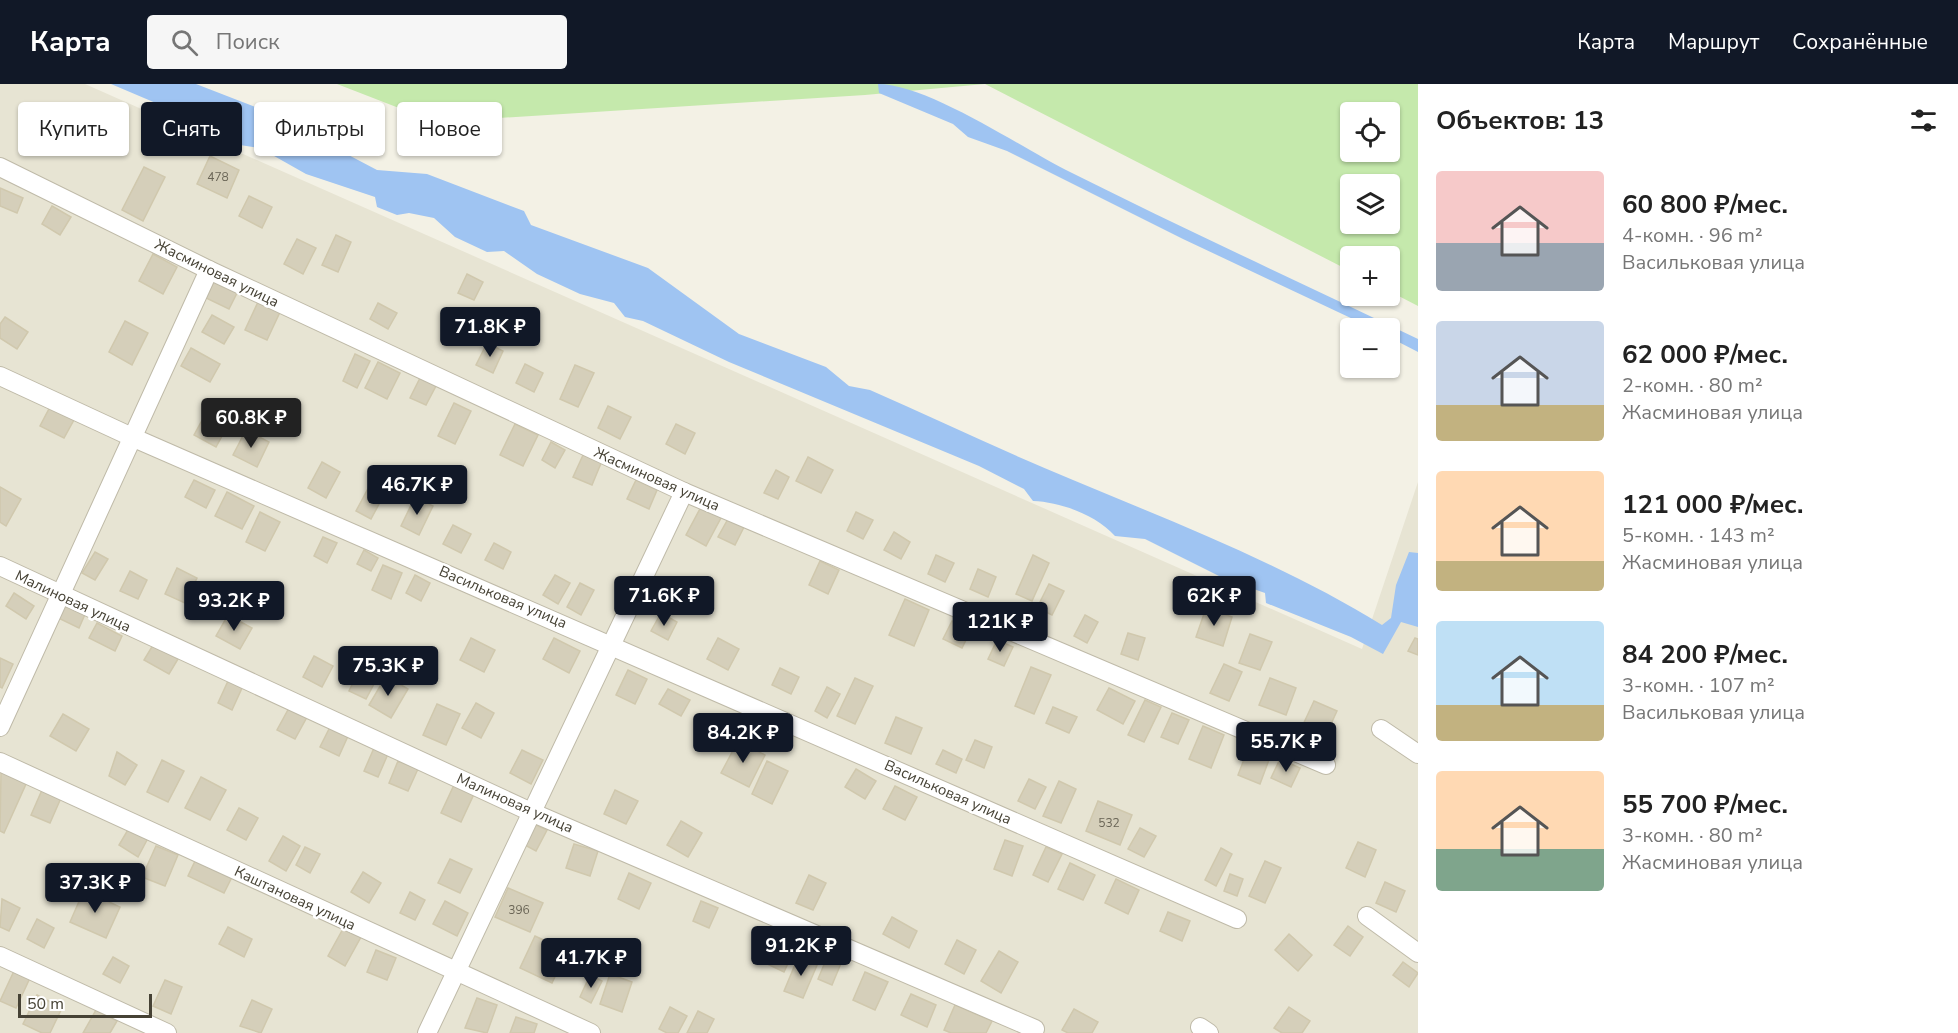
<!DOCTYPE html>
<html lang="ru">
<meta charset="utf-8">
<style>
body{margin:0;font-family:"Nunito Sans",sans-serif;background:#f6f6f6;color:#222;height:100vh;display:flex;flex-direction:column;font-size:22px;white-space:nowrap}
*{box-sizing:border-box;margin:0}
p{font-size:20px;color:#767676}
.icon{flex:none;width:33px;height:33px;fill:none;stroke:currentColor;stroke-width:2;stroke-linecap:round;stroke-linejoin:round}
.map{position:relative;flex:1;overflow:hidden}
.sheet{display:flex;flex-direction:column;background:#fff;width:540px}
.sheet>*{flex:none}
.guide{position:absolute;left:18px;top:18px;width:570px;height:54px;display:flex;gap:12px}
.buttons{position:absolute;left:1340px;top:18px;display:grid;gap:12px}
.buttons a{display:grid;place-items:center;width:60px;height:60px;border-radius:6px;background:#fff;box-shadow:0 2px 4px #0004;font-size:30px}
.scale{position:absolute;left:18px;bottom:15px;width:134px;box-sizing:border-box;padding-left:6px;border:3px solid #464235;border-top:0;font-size:16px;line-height:21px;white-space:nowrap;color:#464235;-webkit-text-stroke:4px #fff;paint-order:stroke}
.price{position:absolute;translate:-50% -51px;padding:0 14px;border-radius:6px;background:#111827;color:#fff;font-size:20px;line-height:39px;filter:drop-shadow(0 2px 3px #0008)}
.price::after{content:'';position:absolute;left:50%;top:36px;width:18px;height:14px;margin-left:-9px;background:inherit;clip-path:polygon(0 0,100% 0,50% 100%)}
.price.current{background:#222;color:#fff}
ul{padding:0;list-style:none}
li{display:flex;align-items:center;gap:18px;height:150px;padding:0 18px}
li span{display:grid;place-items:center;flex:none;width:168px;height:120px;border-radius:6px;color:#555}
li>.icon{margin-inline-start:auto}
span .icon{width:72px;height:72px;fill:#fffc;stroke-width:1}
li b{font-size:26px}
h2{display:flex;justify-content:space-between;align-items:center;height:72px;padding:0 18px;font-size:26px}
.chip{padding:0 21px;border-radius:6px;background:#fff;box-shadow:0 2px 4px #0004;font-size:21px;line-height:54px}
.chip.current{background:#111827;color:#fff}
header{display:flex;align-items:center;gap:36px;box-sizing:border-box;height:84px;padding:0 30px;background:#111827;color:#fff}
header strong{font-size:28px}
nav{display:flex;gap:33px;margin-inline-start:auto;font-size:21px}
.search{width:420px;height:54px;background:#f6f6f6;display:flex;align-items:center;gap:15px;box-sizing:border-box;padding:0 21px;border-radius:6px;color:#767676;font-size:22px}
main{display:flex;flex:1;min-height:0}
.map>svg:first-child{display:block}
.residential{fill:#e7e4d3}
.green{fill:#c5e9ac;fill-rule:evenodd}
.water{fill:#9fc4f2}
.building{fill:#d5cfba;stroke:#d0c8ad;stroke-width:1.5}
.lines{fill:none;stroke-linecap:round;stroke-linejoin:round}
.street-casing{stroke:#bfbaa8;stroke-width:20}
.street{stroke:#fff;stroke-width:18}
.labels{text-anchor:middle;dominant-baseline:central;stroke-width:5;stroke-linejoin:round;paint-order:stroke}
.number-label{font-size:12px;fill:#6a6556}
.street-label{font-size:15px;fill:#464235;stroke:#fff}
</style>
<header>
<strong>Карта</strong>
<div class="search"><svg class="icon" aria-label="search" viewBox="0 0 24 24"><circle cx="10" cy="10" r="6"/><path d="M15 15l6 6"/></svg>Поиск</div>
<nav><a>Карта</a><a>Маршрут</a><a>Сохранённые</a></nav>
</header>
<main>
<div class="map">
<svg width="1418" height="949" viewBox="0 0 1418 949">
<rect width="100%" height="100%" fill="#f3f1e5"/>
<path class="residential" d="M0,0H85L1362,565L1418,398V949H0Z"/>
<path class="green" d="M337,0H1418V222L1389,207V172H1350V187L985,0L865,11L435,38ZM1350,28H1389V68H1350ZM1350,100H1389V140H1350Z"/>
<g class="water">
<path d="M111,0H196L263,26L377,86L427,90L524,127L531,141L648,184L739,250L826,283L849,302L870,306C938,336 1005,368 1073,396C1178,440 1285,481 1382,541L1391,534L1396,501L1409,468L1418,469V543L1401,538L1383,570L1351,553L1266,519L1265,509L1225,495L1145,455L1115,452C1096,431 1061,418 1033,417L1024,405L979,382L729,278L643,237L625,233L614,219L580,210L537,190L504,167L487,168L455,153L434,134L409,129L397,131L377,123L375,113L306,90L260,64L240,61L210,42Z"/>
<path d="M878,0C927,0 1019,62 1066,86C1182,144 1301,199 1418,255V268L1389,253V244H1372L1183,155L1007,67L968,53L953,40L879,9Z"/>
</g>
<g class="building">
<path d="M71,31L90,41L75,67L57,57Z"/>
<path d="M210,72L239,86L227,114L197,100Z"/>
<path d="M144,83L165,93L143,137L122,126Z"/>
<path d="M0,104L23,114L17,129L0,122Z"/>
<path d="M249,112L272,123L262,144L239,132Z"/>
<path d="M52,122L71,133L60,151L42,140Z"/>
<path d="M336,151L351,158L338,188L322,181Z"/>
<path d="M297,155L316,164L303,190L284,180Z"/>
<path d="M153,170L177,183L163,210L139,197Z"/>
<path d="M467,190L483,198L474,216L458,209Z"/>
<path d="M214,197L237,209L229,225L206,214Z"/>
<path d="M258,218L280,228L267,256L245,246Z"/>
<path d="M378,219L397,229L388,245L370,235Z"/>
<path d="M212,231L234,243L224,260L202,248Z"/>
<path d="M5,233L28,248L17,265L0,254V240Z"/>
<path d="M125,237L148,249L132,281L109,268Z"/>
<path d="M487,259L503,267L493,289L476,281Z"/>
<path d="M191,264L220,280L210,298L181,282Z"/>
<path d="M355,270L370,277L357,304L343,297Z"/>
<path d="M378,278L400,289L387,315L365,304Z"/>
<path d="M525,280L543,289L534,308L516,299Z"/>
<path d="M575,281L594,289L578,323L560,315Z"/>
<path d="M421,292L437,300L426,321L410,314Z"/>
<path d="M454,319L471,327L455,360L438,352Z"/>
<path d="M51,321L75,334L64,354L40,342Z"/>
<path d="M608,322L631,333L620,355L598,344Z"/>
<path d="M206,329L228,341L216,363L194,351Z"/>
<path d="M515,340L538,351L523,382L500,371Z"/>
<path d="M676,340L695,349L685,370L666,360Z"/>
<path d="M246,346L269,358L257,383L233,371Z"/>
<path d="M551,358L565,366L555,384L542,376Z"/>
<path d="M584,369L602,377L592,401L573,393Z"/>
<path d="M808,373L833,386L821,409L796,397Z"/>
<path d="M322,378L340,388L326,414L308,404Z"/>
<path d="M776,386L789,393L778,415L764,409Z"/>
<path d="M194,396L215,406L206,424L185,413Z"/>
<path d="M636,396L657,406L649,425L627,415Z"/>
<path d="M371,399L386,407L371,435L356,427Z"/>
<path d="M0,403L21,415L6,442L0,438Z"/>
<path d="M227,408L254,422L242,445L215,432Z"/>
<path d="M415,413L433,422L419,451L401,442Z"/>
<path d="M702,421L722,432L706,462L686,451Z"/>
<path d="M260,428L280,438L265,467L246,458Z"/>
<path d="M856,428L873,436L863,455L847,447Z"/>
<path d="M728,435L744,443L735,461L718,453Z"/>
<path d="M453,441L471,450L461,469L443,460Z"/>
<path d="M894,448L910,458L901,475L884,466Z"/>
<path d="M323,453L337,459L327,479L314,472Z"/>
<path d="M494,459L511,468L503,485L485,476Z"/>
<path d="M364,466L378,474L371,487L357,480Z"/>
<path d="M95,468L108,475L95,496L82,489Z"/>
<path d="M936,471L954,479L945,498L928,490Z"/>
<path d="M1033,471L1049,479L1032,517L1016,510Z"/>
<path d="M820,477L839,486L828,510L809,501Z"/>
<path d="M383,481L402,489L391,515L372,506Z"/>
<path d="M177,484L197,494L185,519L165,510Z"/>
<path d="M978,485L996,493L988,513L970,505Z"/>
<path d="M130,487L147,496L138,515L120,507Z"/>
<path d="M415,491L430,499L421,517L406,509Z"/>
<path d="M555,491L570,499L558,520L543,511Z"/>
<path d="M580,499L594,506L581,531L567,523Z"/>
<path d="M1049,500L1064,507L1052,531L1037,524Z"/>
<path d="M14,509L34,522L26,535L6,522Z"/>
<path d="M905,515L929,526L914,562L889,551Z"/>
<path d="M61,516L86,528L79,544L54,532Z"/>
<path d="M1206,524L1232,533L1223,562L1196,553Z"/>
<path d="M661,529L677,538L668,556L651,547Z"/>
<path d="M228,531L252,544L240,565L216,552Z"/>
<path d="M1085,531L1098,538L1087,559L1074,552Z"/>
<path d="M952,537L971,546L962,564L943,555Z"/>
<path d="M97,539L122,552L115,567L89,554Z"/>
<path d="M1128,549L1145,554L1138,576L1121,570Z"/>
<path d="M1250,550L1272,558L1260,586L1239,579Z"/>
<path d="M471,554L495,566L484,588L460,576Z"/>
<path d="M554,554L580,567L569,589L543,575Z"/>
<path d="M718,554L739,565L728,586L707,575Z"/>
<path d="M1415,554L1418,555V571L1408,567Z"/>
<path d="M997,556L1013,563L1004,582L988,575Z"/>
<path d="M153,561L178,575L169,590L144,576Z"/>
<path d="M314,572L333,582L322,603L303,593Z"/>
<path d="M366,572L384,581L366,615L349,607Z"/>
<path d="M0,574L13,580L2,604L0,603Z"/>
<path d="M1224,580L1242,588L1229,617L1210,609Z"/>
<path d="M1031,583L1051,591L1034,630L1015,622Z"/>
<path d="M780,584L799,593L791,610L772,601Z"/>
<path d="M628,586L647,595L635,620L616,611Z"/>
<path d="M386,592L408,605L391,634L369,621Z"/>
<path d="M855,594L873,602L855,640L837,632Z"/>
<path d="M1270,594L1296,604L1286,631L1259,621Z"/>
<path d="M228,597L242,604L232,626L218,619Z"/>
<path d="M827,603L840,610L827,634L815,627Z"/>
<path d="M1109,604L1135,617L1123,640L1097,626Z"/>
<path d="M668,605L690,616L681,632L659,620Z"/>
<path d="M1145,616L1161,623L1144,658L1128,651Z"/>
<path d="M1314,617L1337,627L1324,655L1301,645Z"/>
<path d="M476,619L494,629L481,654L462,644Z"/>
<path d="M437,620L460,630L446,661L423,651Z"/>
<path d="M1053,623L1077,633L1069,649L1046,639Z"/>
<path d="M289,624L307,633L295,655L277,646Z"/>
<path d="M1172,629L1189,636L1178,660L1161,653Z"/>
<path d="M63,630L89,645L76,667L50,652Z"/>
<path d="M896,633L922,644L911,670L885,659Z"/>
<path d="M1203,642L1224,651L1211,684L1189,675Z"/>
<path d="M330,643L348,652L339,672L320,663Z"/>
<path d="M975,656L992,663L984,684L966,676Z"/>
<path d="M738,657L765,671L749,703L721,689Z"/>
<path d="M374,664L388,670L378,693L364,687Z"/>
<path d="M1248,665L1270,673L1260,700L1238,691Z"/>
<path d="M522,666L543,676L531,700L510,689Z"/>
<path d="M943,666L962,675L956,689L936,680Z"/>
<path d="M117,668L137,681L125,701L109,692Z"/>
<path d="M1280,675L1300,684L1291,703L1271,694Z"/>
<path d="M162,676L184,687L168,718L147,708Z"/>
<path d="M398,677L418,685L408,707L389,699Z"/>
<path d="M767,677L788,687L772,720L752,710Z"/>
<path d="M856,685L876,697L865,715L845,703Z"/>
<path d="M1,688L26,700L4,749L0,747Z"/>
<path d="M201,693L226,706L210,736L185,724Z"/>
<path d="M1029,695L1046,703L1035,725L1018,717Z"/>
<path d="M1059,697L1076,705L1061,739L1043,732Z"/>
<path d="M454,701L474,710L461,738L441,729Z"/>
<path d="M895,702L917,713L905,736L883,725Z"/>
<path d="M42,706L61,714L50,739L31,731Z"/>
<path d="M615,706L638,717L626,740L604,730Z"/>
<path d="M1098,717L1132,731L1120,761L1086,747Z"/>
<path d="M239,724L258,734L246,756L227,746Z"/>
<path d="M681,737L702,749L688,773L667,761Z"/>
<path d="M534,740L547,746L536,767L523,760Z"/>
<path d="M129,744L148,754L138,773L119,761Z"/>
<path d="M1140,744L1156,752L1144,773L1128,765Z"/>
<path d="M283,752L300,762L286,787L269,777Z"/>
<path d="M1005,756L1023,762L1012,792L994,785Z"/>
<path d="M1358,758L1376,766L1365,793L1346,784Z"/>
<path d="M574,760L598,767L590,792L566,784Z"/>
<path d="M156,762L178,771L165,802L142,793Z"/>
<path d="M305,763L320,770L310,789L296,781Z"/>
<path d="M1046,763L1062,770L1048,798L1033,791Z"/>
<path d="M1221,764L1232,770L1216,802L1205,796Z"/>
<path d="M196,775L232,793L224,809L188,792Z"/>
<path d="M450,775L472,785L460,809L438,799Z"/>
<path d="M1265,777L1281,784L1265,819L1249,812Z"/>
<path d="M1070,779L1095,791L1083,816L1058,805Z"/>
<path d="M363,788L381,799L369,819L351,808Z"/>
<path d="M629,789L651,799L639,825L618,815Z"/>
<path d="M1230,790L1243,795L1237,812L1224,807Z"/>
<path d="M809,791L826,799L813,826L796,819Z"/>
<path d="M1116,795L1139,806L1128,830L1105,819Z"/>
<path d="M1385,798L1405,807L1396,828L1376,819Z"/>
<path d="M508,804L543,819L530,848L495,833Z"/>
<path d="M84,806L120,823L106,854L70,838Z"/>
<path d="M410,808L425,816L415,836L400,829Z"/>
<path d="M2,815L20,824L9,847L0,843Z"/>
<path d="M445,817L468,829L457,852L433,840Z"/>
<path d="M701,817L718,824L709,844L693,837Z"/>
<path d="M1168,828L1190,837L1182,857L1160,847Z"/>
<path d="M892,833L917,847L909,864L883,850Z"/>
<path d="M37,835L54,844L44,864L27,855Z"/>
<path d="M1348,842L1363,853L1350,872L1334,861Z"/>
<path d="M228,843L252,855L244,873L219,860Z"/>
<path d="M344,843L361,853L345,882L328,872Z"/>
<path d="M1289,850L1312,871L1298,887L1275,866Z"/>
<path d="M777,851L797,860L784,888L765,879Z"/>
<path d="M535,852L567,867L552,899L520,884Z"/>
<path d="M957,856L976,866L964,890L945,880Z"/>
<path d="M376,866L396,874L387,896L367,888Z"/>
<path d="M999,867L1018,878L1001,909L981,897Z"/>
<path d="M799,871L818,879L803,914L784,907Z"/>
<path d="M828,871L842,877L832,901L818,895Z"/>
<path d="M113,873L129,882L120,899L103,890Z"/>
<path d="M1403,878L1418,889L1409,903L1393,891Z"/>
<path d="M14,887L30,894L16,924L0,917Z"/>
<path d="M865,888L888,898L875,926L853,916Z"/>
<path d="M610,890L632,898L622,928L600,920Z"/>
<path d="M590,891L602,897L591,919L580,913Z"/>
<path d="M165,896L182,903L171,930L153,922Z"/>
<path d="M911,910L936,921L927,943L901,931Z"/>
<path d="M37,911L62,924L50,949H42L23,940Z"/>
<path d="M477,914L497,921L487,949L465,944Z"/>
<path d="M252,916L272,925L261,949L240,942Z"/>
<path d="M955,921L992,937L986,949H951L944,946Z"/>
<path d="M670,923L687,932L678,949H667L659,945Z"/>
<path d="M1289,923L1310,937L1302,949H1282L1274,944Z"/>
<path d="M1074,925L1098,938L1092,949H1068L1062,946Z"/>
<path d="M96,926L117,937L110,949H83Z"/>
<path d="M698,927L714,935L707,949H687Z"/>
<path d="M516,933L537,940L534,949H510Z"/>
</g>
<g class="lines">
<g class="street-casing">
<g id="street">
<path d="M0,83L209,186L684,408L1326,681"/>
<path d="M0,292L134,354L1237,835"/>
<path d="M0,482L531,728L1035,945"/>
<path d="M0,643L209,186"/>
<path d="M1381,645L1418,670"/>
<path d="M0,678L591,949"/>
<path d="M1367,832L1418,869"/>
<path d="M0,872L167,949"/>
<path d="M1200,943L1209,949"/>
<path d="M427,949L684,408"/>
</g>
</g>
<use href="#street" class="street"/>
</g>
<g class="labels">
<g class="number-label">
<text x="218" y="93">478</text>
<text x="1109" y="739">532</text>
<text x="519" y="826">396</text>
</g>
<g class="street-label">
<text transform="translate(217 189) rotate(26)">Жасминовая улица</text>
<text transform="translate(657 395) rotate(24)">Жасминовая улица</text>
<text transform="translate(503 513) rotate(23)">Васильковая улица</text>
<text transform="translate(73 517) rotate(25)">Малиновая улица</text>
<text transform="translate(948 708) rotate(24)">Васильковая улица</text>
<text transform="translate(515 719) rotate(24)">Малиновая улица</text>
<text transform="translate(295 814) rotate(25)">Каштановая улица</text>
</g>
</g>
</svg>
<div class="buttons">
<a><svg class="icon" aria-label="locate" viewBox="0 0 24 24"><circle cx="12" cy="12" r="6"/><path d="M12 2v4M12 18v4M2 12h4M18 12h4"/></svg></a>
<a><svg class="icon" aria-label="layers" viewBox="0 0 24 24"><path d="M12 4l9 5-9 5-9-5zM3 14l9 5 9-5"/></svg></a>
<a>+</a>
<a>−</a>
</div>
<div class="scale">50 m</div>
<b class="price" style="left:490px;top:274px">71.8K ₽</b>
<b class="price current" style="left:251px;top:365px">60.8K ₽</b>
<b class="price" style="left:417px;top:432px">46.7K ₽</b>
<b class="price" style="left:664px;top:543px">71.6K ₽</b>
<b class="price" style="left:1214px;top:543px">62K ₽</b>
<b class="price" style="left:234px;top:548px">93.2K ₽</b>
<b class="price" style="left:1000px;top:569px">121K ₽</b>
<b class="price" style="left:388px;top:613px">75.3K ₽</b>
<b class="price" style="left:743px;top:680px">84.2K ₽</b>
<b class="price" style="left:1286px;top:689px">55.7K ₽</b>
<b class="price" style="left:95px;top:830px">37.3K ₽</b>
<b class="price" style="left:801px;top:893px">91.2K ₽</b>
<b class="price" style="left:591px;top:905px">41.7K ₽</b>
<div class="guide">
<a class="chip">Купить</a>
<a class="chip current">Снять</a>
<a class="chip">Фильтры</a>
<a class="chip">Новое</a>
</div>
</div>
<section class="sheet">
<h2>Объектов: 13<svg class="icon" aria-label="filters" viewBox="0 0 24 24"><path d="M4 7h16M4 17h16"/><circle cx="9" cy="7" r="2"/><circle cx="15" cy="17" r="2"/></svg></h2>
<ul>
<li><span style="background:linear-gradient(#f6c9c9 60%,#9aa5b1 0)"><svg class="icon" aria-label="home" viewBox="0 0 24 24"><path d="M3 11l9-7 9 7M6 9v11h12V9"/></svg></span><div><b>60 800 ₽/мес.</b><p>4-комн. · 96 m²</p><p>Васильковая улица</p></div></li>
<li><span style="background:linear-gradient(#c9d6e8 70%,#c2b280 0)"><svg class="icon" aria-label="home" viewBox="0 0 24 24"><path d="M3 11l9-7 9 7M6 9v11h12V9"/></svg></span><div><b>62 000 ₽/мес.</b><p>2-комн. · 80 m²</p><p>Жасминовая улица</p></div></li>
<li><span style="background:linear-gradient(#ffd9b3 75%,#c2b280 0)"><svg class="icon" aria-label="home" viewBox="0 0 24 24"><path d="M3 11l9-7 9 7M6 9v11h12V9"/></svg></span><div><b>121 000 ₽/мес.</b><p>5-комн. · 143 m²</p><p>Жасминовая улица</p></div></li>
<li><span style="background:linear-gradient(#bfe0f5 70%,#c2b280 0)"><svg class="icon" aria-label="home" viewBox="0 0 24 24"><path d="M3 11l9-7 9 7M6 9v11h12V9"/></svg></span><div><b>84 200 ₽/мес.</b><p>3-комн. · 107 m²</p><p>Васильковая улица</p></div></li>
<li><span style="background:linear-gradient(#ffd9b3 65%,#7fa58c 0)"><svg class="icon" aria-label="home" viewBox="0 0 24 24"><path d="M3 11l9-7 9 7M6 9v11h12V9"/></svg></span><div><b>55 700 ₽/мес.</b><p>3-комн. · 80 m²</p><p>Жасминовая улица</p></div></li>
</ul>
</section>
</main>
